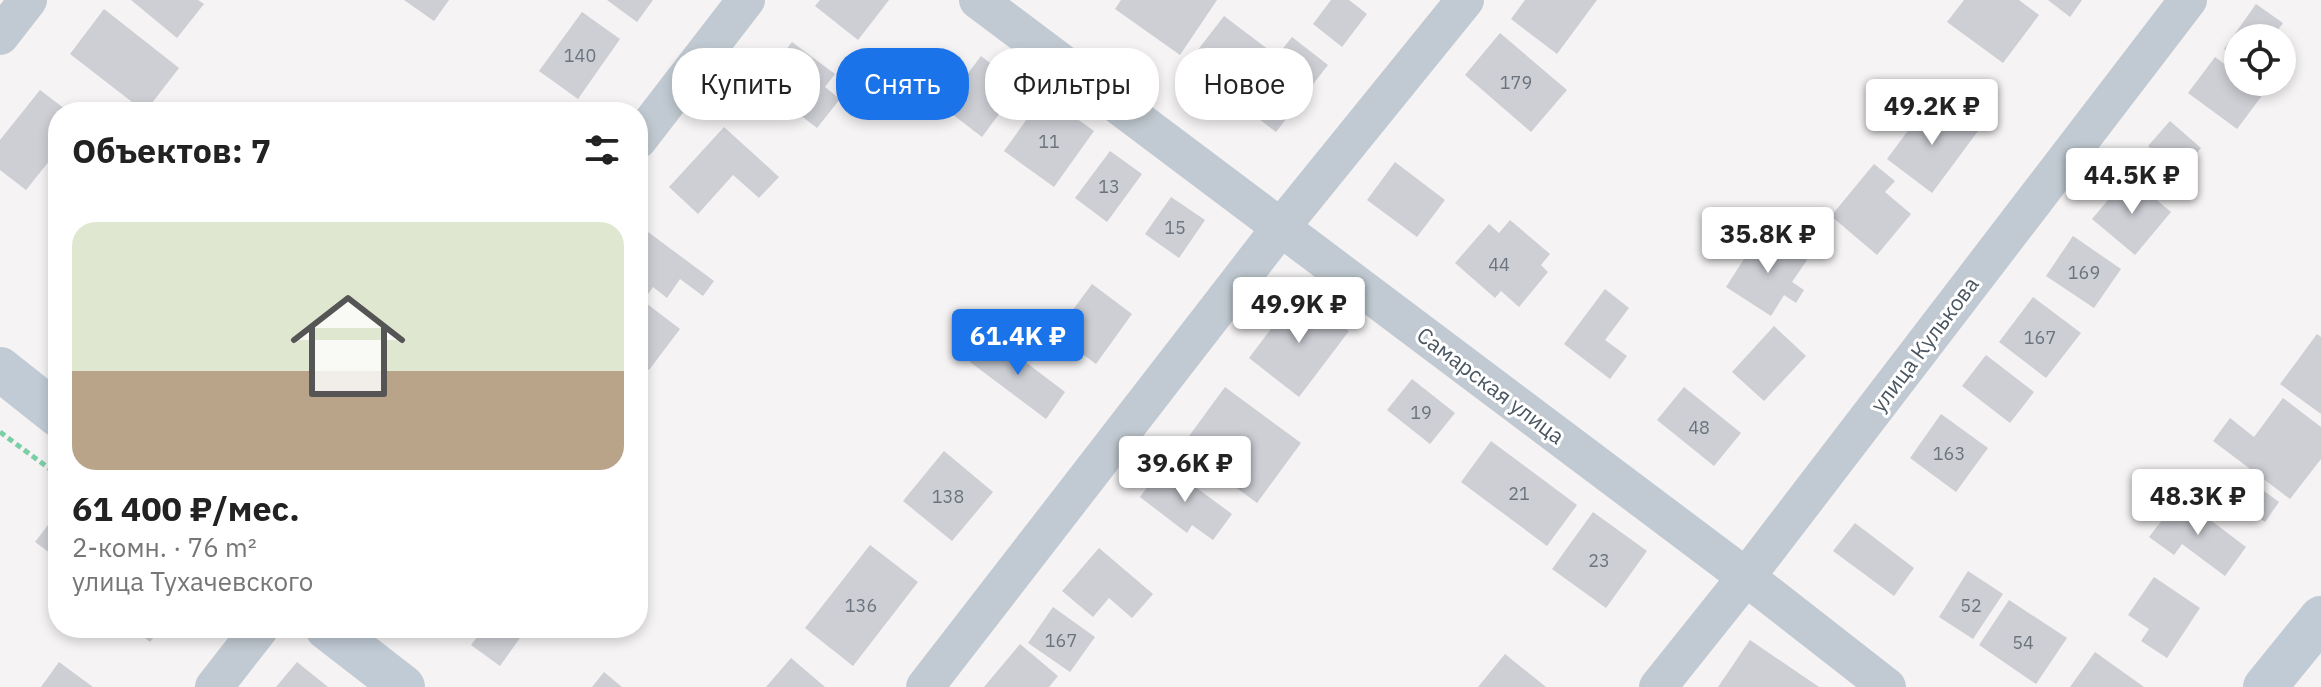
<!DOCTYPE html>
<html lang="ru">
<meta charset="utf-8">
<style>
body{margin:0;font-family:"IBM Plex Sans",sans-serif;background:#f6f6f6;color:#222;height:100vh;display:flex;flex-direction:column;font-size:30px;white-space:nowrap}
*{box-sizing:border-box;margin:0}
p{font-size:26px;color:#767676}
.icon{flex:none;width:44px;height:44px;fill:none;stroke:currentColor;stroke-width:2;stroke-linecap:round;stroke-linejoin:round}
.map{position:relative;flex:1;overflow:hidden}
.drawer{position:absolute;left:48px;top:102px;width:600px;height:536px;display:flex;flex-direction:column;background:#fff;border-radius:32px;box-shadow:0 4px 12px #0003}
.drawer>*{flex:none}
.banner{position:absolute;left:672px;top:48px;width:760px;height:72px;display:flex;gap:16px}
.fabs{position:absolute;left:2224px;top:24px;display:grid;gap:16px}
.fabs a{display:grid;place-items:center;width:72px;height:72px;border-radius:50%;background:#fff;box-shadow:0 4px 12px #0003;font-size:40px}
.price{position:absolute;translate:-50% -68px;padding:0 18px;border-radius:8px;background:#fff;color:#222;font-size:26px;line-height:52px;filter:drop-shadow(0 2px 4px #0008)}
.price::after{content:'';position:absolute;left:50%;top:48px;width:24px;height:18px;margin-left:-12px;background:inherit;clip-path:polygon(0 0,100% 0,50% 100%)}
.price.selected{background:#1a73e8;color:#fff}
ul{padding:0;list-style:none}
li{display:grid;align-content:center;gap:16px;height:424px;padding:0 24px}
li span{display:grid;place-items:center;height:248px;border-radius:24px;color:#555}
li>.icon{margin-inline-start:auto}
span .icon{width:144px;height:144px;fill:#fffc;stroke-width:1}
li b{font-size:34px}
h2{display:flex;justify-content:space-between;align-items:center;height:96px;padding:0 24px;font-size:34px}
.tag{padding:0 28px;border-radius:32px;background:#fff;box-shadow:0 4px 12px #0003;font-size:28px;line-height:72px}
.tag.selected{background:#1a73e8;color:#fff}
.map>svg:first-child{display:block}
.building{fill:#cdcfd5}
.lines{fill:none;stroke-linecap:round;stroke-linejoin:round}
.path{stroke:#7ad0a6;stroke-width:5;stroke-dasharray:6 4;stroke-linecap:butt}
.minor{stroke:#c1cad2;stroke-width:38}
.secondary{stroke:#c1cbd6;stroke-width:44}
.labels{text-anchor:middle;dominant-baseline:central;stroke-width:6;stroke-linejoin:round;paint-order:stroke}
.number-label{font-size:18px;fill:#6b747e}
.street-label{font-size:22px;fill:#4a5661;stroke:#fff}
</style>
<div class="map">
<svg width="2321" height="687" viewBox="0 0 2321 687">
<rect width="100%" height="100%" fill="#f5f3f3"/>
<g class="building">
<path d="M131,0H198L204,4L177,38Z"/>
<path d="M404,0H449L434,21Z"/>
<path d="M607,0H653L637,22Z"/>
<path d="M820,0H889L858,40L815,6Z"/>
<path d="M1121,0H1217L1180,55L1115,9Z"/>
<path d="M1331,0H1349L1367,14L1342,47L1313,24Z"/>
<path d="M1525,0H1597L1557,54L1511,19Z"/>
<path d="M1964,0H2019L2039,15L2003,63L1947,22Z"/>
<path d="M2048,0H2082L2070,17Z"/>
<path d="M2256,4L2283,23L2272,38H2238V60L2224,49Z"/>
<path d="M104,9L179,68L145,112L70,54Z"/>
<path d="M582,12L620,39L578,99L539,71Z"/>
<path d="M1224,16L1277,56L1292,37L1328,65L1276,132L1187,64Z"/>
<path d="M1500,33L1567,90L1531,132L1465,75Z"/>
<path d="M792,42L835,74L825,87L840,99L817,128L760,84Z"/>
<path d="M981,56L1020,86L982,137L943,107Z"/>
<path d="M2215,57L2238,74V82H2249L2264,93L2237,129L2188,93Z"/>
<path d="M40,90L69,112H58V150L26,190L0,170V140Z"/>
<path d="M1044,95L1094,131L1054,187L1004,151Z"/>
<path d="M1948,108L1978,131L1932,193L1887,159L1924,109L1939,120Z"/>
<path d="M2170,121L2201,148L2162,193L2141,175L2158,155L2148,146Z"/>
<path d="M724,127L779,177L759,198L733,175L698,214L669,187Z"/>
<path d="M1110,151L1142,174L1107,222L1075,198Z"/>
<path d="M1395,162L1445,200L1417,237L1367,200Z"/>
<path d="M1874,164L1895,181L1885,192L1911,214L1877,255L1831,216Z"/>
<path d="M2128,176L2171,212L2135,255L2092,219Z"/>
<path d="M1171,197L1205,220L1179,258L1145,234Z"/>
<path d="M1510,220L1550,254L1541,265L1548,272L1519,307L1501,291L1495,298L1455,263L1489,224L1499,233Z"/>
<path d="M644,229L714,281L703,296L680,279L667,298L653,287L644,300L638,295V238Z"/>
<path d="M1762,231L1807,260L1792,282L1804,290L1796,303L1784,295L1771,316L1726,287Z"/>
<path d="M2073,236L2121,269L2094,308L2046,276Z"/>
<path d="M1092,284L1132,314L1096,364L1055,334Z"/>
<path d="M1605,289L1629,308L1605,340L1627,356L1610,379L1564,344Z"/>
<path d="M1298,293L1349,331L1299,397L1249,358Z"/>
<path d="M638,297L680,329L649,370L638,362Z"/>
<path d="M2033,297L2081,333L2046,378L1999,342Z"/>
<path d="M1774,326L1806,356L1764,401L1732,372Z"/>
<path d="M2317,334L2321,337V414L2280,384Z"/>
<path d="M990,335L1065,392L1046,419L970,362Z"/>
<path d="M1986,355L2034,392L2010,423L1962,386Z"/>
<path d="M1412,379L1455,413L1430,444L1387,410Z"/>
<path d="M1225,387L1301,443L1257,503L1181,447Z"/>
<path d="M1684,387L1741,433L1714,466L1657,420Z"/>
<path d="M2283,398L2321,427V459L2290,499L2213,441L2230,418L2254,437Z"/>
<path d="M1941,414L1988,448L1956,492L1910,458Z"/>
<path d="M1491,441L1577,505L1547,546L1461,482Z"/>
<path d="M944,451L993,492L952,541L903,501Z"/>
<path d="M1164,464L1232,514L1213,540L1192,525L1187,533L1140,497Z"/>
<path d="M2238,472L2279,502L2265,522L2223,493Z"/>
<path d="M2180,497L2246,547L2225,576L2182,544L2174,555L2149,537Z"/>
<path d="M58,512V559L35,542Z"/>
<path d="M1593,512L1647,551L1606,608L1552,569Z"/>
<path d="M1855,523L1914,568L1894,596L1833,551Z"/>
<path d="M870,545L918,582L853,666L805,628Z"/>
<path d="M1099,548L1153,594L1132,618L1109,598L1093,617L1062,591Z"/>
<path d="M1968,571L2003,594L1973,639L1939,617Z"/>
<path d="M2154,577L2200,608L2167,658L2141,641L2149,629L2128,615Z"/>
<path d="M2009,600L2067,638L2036,684L1979,645Z"/>
<path d="M1053,607L1095,637L1070,672L1028,643Z"/>
<path d="M132,628H161L150,642Z"/>
<path d="M484,628H527L500,666L471,645Z"/>
<path d="M1750,640L1819,687H1718Z"/>
<path d="M1020,644L1058,676L1049,687H984Z"/>
<path d="M2095,652L2144,687H2070Z"/>
<path d="M1505,654L1546,687H1478Z"/>
<path d="M791,658L825,687H766Z"/>
<path d="M59,662L93,687H41Z"/>
<path d="M297,662L328,687H276Z"/>
<path d="M604,672L622,687H592Z"/>
</g>
<g class="lines">
<path class="path" d="M0,432L58,475"/>
<g class="minor">
<path d="M978,0L1746,577L1887,687"/>
<path d="M0,36L28,0"/>
<path d="M638,140L746,0"/>
<path d="M214,687L260,628"/>
<path d="M925,687L1281,227L1465,0"/>
<path d="M1658,687L1746,577L2188,0"/>
</g>
<g class="secondary">
<path d="M0,369L58,415"/>
<path d="M327,628L403,687"/>
<path d="M2265,687L2321,618"/>
</g>
</g>
<g class="labels">
<g class="number-label">
<text x="580" y="55">140</text>
<text x="1516" y="82">179</text>
<text x="1049" y="141">11</text>
<text x="1109" y="186">13</text>
<text x="1175" y="227">15</text>
<text x="1499" y="264">44</text>
<text x="2084" y="272">169</text>
<text x="2040" y="337">167</text>
<text x="1421" y="412">19</text>
<text x="1699" y="427">48</text>
<text x="1949" y="453">163</text>
<text x="1519" y="493">21</text>
<text x="948" y="496">138</text>
<text x="1599" y="560">23</text>
<text x="861" y="605">136</text>
<text x="1971" y="605">52</text>
<text x="1061" y="640">167</text>
<text x="2023" y="642">54</text>
</g>
<g class="street-label">
<text transform="translate(1924 344) rotate(-53)">улица Кулькова</text>
<text transform="translate(1491 385) rotate(37)">Самарская улица</text>
</g>
</g>
</svg>
<div class="fabs">
<a><svg class="icon" aria-label="locate" viewBox="0 0 24 24"><circle cx="12" cy="12" r="6"/><path d="M12 2v4M12 18v4M2 12h4M18 12h4"/></svg></a>
</div>
<b class="price" style="left:1932px;top:147px">49.2K ₽</b>
<b class="price" style="left:2132px;top:216px">44.5K ₽</b>
<b class="price" style="left:1768px;top:275px">35.8K ₽</b>
<b class="price" style="left:1299px;top:345px">49.9K ₽</b>
<b class="price selected" style="left:1018px;top:377px">61.4K ₽</b>
<b class="price" style="left:1185px;top:504px">39.6K ₽</b>
<b class="price" style="left:2198px;top:537px">48.3K ₽</b>
<div class="banner">
<a class="tag">Купить</a>
<a class="tag selected">Снять</a>
<a class="tag">Фильтры</a>
<a class="tag">Новое</a>
</div>
<section class="drawer">
<h2>Объектов: 7<svg class="icon" aria-label="filters" viewBox="0 0 24 24"><path d="M4 7h16M4 17h16"/><circle cx="9" cy="7" r="2"/><circle cx="15" cy="17" r="2"/></svg></h2>
<ul>
<li><span style="background:linear-gradient(#dfe7d0 60%,#b9a48a 0)"><svg class="icon" aria-label="home" viewBox="0 0 24 24"><path d="M3 11l9-7 9 7M6 9v11h12V9"/></svg></span><div><b>61 400 ₽/мес.</b><p>2-комн. · 76 m²</p><p>улица Тухачевского</p></div></li>
</ul>
</section>
</div>
